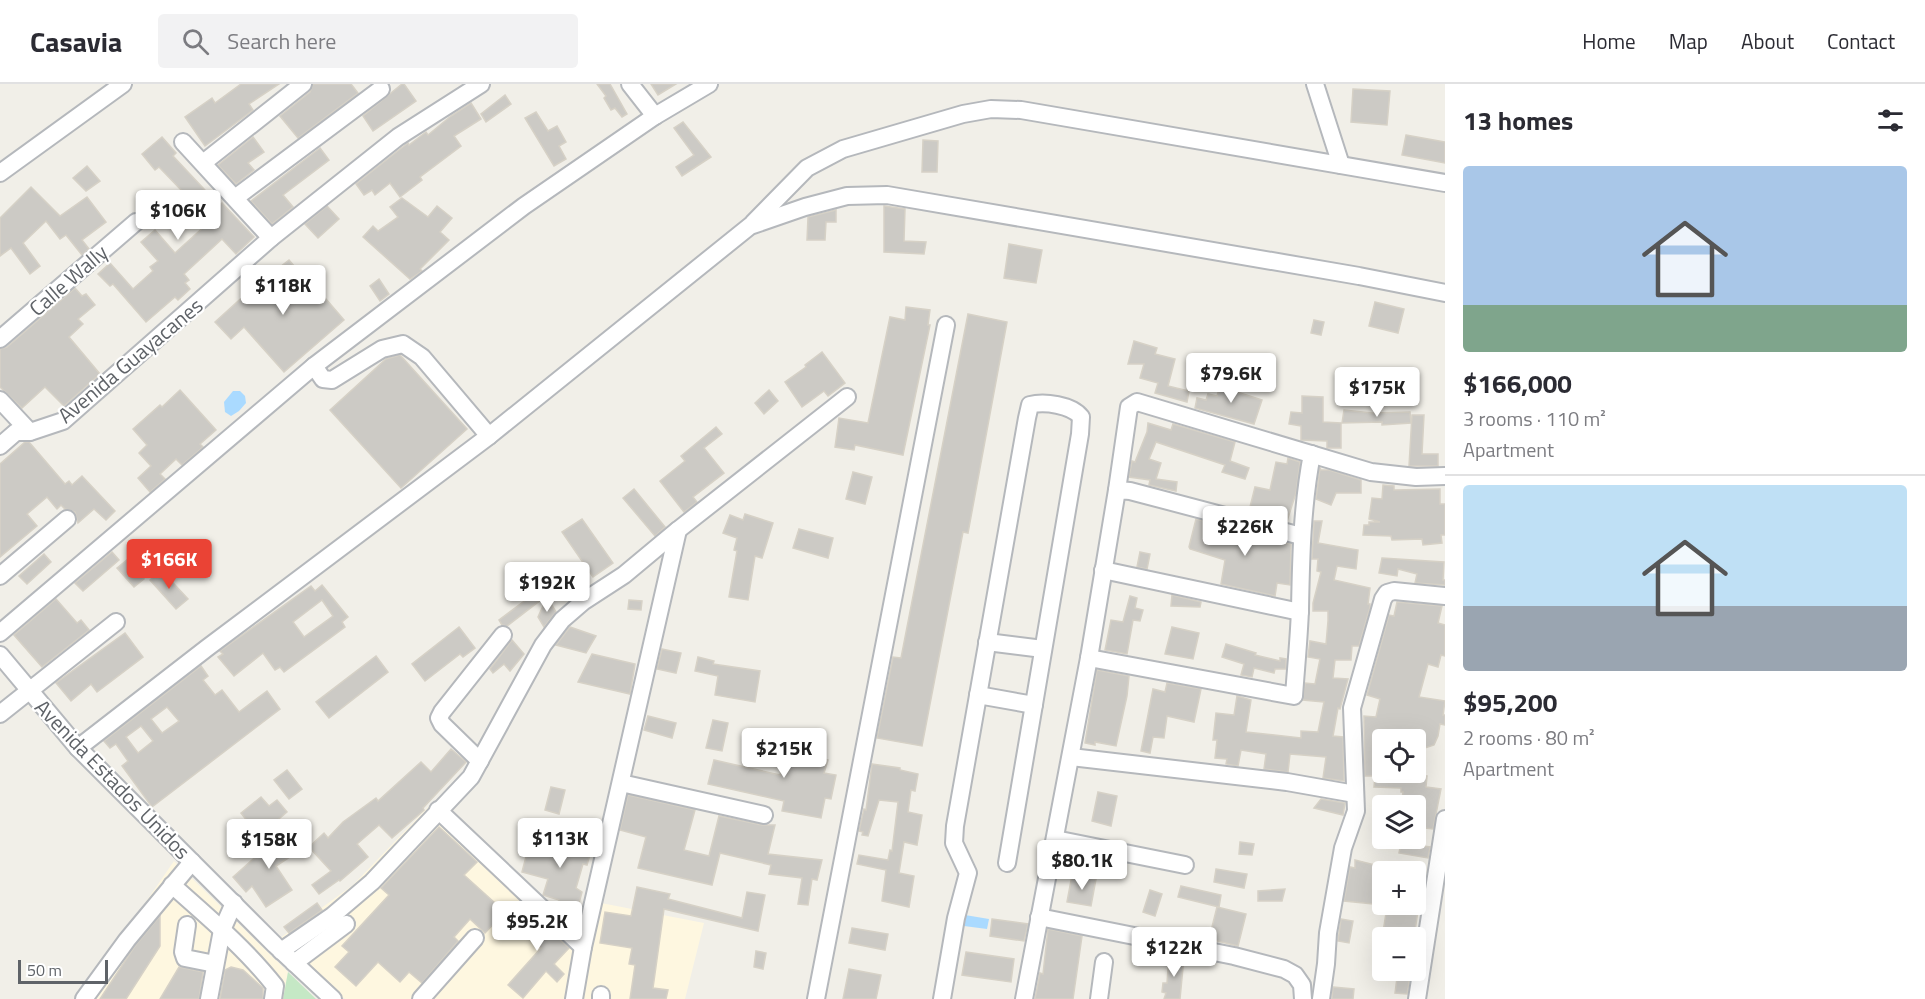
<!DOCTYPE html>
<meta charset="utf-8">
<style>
body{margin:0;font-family:"Titillium Web",sans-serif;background:#f2f2f3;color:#2b2b33;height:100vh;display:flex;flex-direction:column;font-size:22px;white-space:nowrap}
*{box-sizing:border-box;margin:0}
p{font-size:20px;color:#7c7c81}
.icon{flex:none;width:33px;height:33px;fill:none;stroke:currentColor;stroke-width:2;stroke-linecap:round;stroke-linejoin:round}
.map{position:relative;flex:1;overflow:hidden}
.sheet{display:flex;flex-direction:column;background:#fff;width:480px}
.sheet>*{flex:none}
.fabs{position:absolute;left:1372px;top:645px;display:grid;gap:12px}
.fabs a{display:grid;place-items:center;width:54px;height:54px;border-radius:6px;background:#fff;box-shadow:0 6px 24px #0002;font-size:30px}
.scale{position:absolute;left:18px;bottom:15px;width:90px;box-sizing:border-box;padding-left:6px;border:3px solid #5f6368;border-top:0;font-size:16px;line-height:21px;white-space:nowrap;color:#5f6368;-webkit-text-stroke:4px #fff;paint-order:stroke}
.price{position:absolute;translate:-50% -51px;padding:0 14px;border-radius:6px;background:#fff;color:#222;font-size:20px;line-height:39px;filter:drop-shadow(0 2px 3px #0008)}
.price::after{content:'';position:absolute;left:50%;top:36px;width:18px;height:14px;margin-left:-9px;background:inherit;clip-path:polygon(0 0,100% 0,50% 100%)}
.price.active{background:#ea4335;color:#fff}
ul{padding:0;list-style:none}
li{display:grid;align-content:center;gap:12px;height:318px;padding:0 18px}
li+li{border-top:2px solid #e1e1e2}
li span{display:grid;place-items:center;height:186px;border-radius:6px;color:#555}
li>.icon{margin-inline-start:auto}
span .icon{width:108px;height:108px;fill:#fffc;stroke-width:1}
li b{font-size:26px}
h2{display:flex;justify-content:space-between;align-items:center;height:72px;padding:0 18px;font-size:26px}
header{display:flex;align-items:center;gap:36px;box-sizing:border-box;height:84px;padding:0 30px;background:#fff;border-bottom:2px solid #e1e1e2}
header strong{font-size:28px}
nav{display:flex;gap:33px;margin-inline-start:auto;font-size:21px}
.search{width:420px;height:54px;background:#f2f2f3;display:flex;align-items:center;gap:15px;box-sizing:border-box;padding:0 21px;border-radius:6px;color:#7c7c81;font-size:22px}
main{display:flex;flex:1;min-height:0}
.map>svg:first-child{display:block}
.commercial{fill:#fef7e0}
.green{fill:#c5e8c5}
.water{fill:#aadaff}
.building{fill:#cccac5;stroke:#d6d1c6;stroke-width:1.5;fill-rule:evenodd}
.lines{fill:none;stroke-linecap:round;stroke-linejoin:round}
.minor-casing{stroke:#b5b8bc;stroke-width:20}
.minor{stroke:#fff;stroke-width:16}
.labels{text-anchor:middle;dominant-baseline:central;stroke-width:4.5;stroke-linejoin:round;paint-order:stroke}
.street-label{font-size:21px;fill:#5f6368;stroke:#fff}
</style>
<header>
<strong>Casavia</strong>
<div class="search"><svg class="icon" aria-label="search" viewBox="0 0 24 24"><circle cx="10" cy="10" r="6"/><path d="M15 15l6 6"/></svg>Search here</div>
<nav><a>Home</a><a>Map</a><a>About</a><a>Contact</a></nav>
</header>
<main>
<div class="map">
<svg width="1445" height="915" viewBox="0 0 1445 915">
<rect width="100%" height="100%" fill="#f1efe8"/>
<g class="commercial">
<path d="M430,721L587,877L601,819L704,839L685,915H345L276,857L353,801Z"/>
<path d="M174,777L288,888L283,915H79Z"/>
</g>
<path class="green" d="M288,888L316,915H283Z"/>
<g class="water">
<path d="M233,307H240L245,312L246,319L239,327L231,332L225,328L224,318Z"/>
<path d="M965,831L989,835L987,845L964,842Z"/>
</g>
<g class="building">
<path d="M241,0H279L249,20L253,26L205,62L185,33L212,14L215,19Z"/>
<path d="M313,0H351L358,9L298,54L280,32L310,8Z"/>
<path d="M402,0H404L416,17L373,47L363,32Z"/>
<path d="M597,0H610L627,30L622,33L615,24L611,26L604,14L606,12Z"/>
<path d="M651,0H676L658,11Z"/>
<path d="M1353,5L1390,7L1387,41L1351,38Z"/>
<path d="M505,11L511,20L486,38L481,30Z"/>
<path d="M471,19L481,35L454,52L461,62L420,93L422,96L400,113L390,99L375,111L372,106L364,111L356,100L404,62L408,59L409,61L426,48L428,51L451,32Z"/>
<path d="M536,28L548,47L557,42L566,58L559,62L566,75L554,82L525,34Z"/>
<path d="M683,38L711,73L682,92L676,83L694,71L674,44Z"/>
<path d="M1406,51L1445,58V79L1402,71Z"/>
<path d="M162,53L176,69L173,72L219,121L222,119L254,153L236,170L222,155L184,190L189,196L185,199L190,205L178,216L175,213L146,238L113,200L110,202L98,190L110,179L133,205L153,187L150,183L158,177L141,158L155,146L175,169L207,140L204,136L207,133L159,83L155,86L142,70Z"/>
<path d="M253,53L264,68L248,79L254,86L236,100L218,81Z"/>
<path d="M923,56L938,57L937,88H922Z"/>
<path d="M320,64L329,76L283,111L293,123L272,140L251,117Z"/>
<path d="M87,82L100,97L86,107L73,94Z"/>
<path d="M31,103L60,132L87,113L106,138L82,156L89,165L82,171L66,151L60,155L46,137L23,159L40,182L30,190L11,164L0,172V134Z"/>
<path d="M402,114L428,133L437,122L452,134L440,148L449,156L420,185L422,187L410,195L363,153L373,142L378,147L398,133L390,123Z"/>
<path d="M327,122L339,135L318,154L305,140Z"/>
<path d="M884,122L905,125L904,157L926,158L924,170L884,168Z"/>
<path d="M836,126V138H826L825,156H807L808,133Z"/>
<path d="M1009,160L1042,166L1036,199L1004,194Z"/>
<path d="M289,176L306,196L308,194L344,236L284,288L244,243L231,255L215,238L248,208Z"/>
<path d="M379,195L389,210L380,217L370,202Z"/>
<path d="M75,204L82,212L86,210L95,221L78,235L83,240L69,253L100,290L64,322L45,303L22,324L0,303V265L7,263Z"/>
<path d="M1375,218L1404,225L1398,249L1369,242Z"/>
<path d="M906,223L930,226L928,241H930L903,371L855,361L854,366L835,363L839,334L868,339L890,233L905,236Z"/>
<path d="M968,230L1007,238L968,449L963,448L922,662L877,654L893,573L901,574Z"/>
<path d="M1314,236L1324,238L1321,251L1311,249Z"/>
<path d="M1134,257L1157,264L1155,270L1175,275L1168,302L1189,307L1187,318L1155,309L1158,299L1140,294L1144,280H1128Z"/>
<path d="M822,268L845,299L828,312L824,307L802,323L785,298L806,283L805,281Z"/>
<path d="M400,271L467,345L401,404L330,326L386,275Z"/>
<path d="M1221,298L1238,303L1237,308L1262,316L1254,340L1195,324L1197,314L1206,316L1208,310L1217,312Z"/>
<path d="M180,306L216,346L200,360L203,363L182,381L176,375L160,390L165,395L150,408L138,394L151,382L139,369L147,361L133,345L160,321L162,323Z"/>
<path d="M769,306L778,317L764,330L755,319Z"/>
<path d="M1302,312L1323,313V338L1341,339V364H1327V357L1301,356V342L1289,340L1291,328L1302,329Z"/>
<path d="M1344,326L1372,329L1410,328L1411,339L1382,341V338L1342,339Z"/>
<path d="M1412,331H1424L1422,370H1438V382H1409Z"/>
<path d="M1148,339L1171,346L1173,340L1235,358L1230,377L1249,384L1245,395L1222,388L1225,381L1156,358L1149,375L1161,379L1156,395L1177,398L1176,407L1149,401L1150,396L1129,393L1132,377L1135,378L1147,348Z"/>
<path d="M716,343L722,350L704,364L724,389L693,413L697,418L684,428L660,397L685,377L681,372Z"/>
<path d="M25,358H29L65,400L69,397L72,401L82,392L115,427L106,436L94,425L78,439L75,428L65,425L61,421L57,425L47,413L27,430L37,442L0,473V380Z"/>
<path d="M1288,374L1300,378L1296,409L1287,437L1249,427L1255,403L1270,406L1276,378L1287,380Z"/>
<path d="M1320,384L1321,386H1329L1361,396V409H1336L1331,421L1316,415Z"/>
<path d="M853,388L872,393L865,420L846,415Z"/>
<path d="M1383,401L1394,402V406L1440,405V420H1445V451H1441L1442,459L1423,461L1422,455L1392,456L1391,452L1363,451L1364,441H1369V438H1380L1369,435L1372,414L1382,415Z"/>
<path d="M634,405L665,443L655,452L623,414Z"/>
<path d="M745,430L773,439L762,474L755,472L748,516L729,513L737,467L734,466L737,454L723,449L730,431L743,436Z"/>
<path d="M582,435L613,479L593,493L562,448Z"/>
<path d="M1196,435L1291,460L1290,501L1277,499L1275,512L1221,500L1225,476L1190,465L1189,463Z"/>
<path d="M1314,437H1322L1318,459L1358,466L1356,485L1337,482L1334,496L1370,504L1368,520H1370V523L1359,562H1352L1351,576H1335L1333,594L1348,595L1340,625L1338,624L1333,652L1343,653L1344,697L1323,694L1326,673L1290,670L1288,688L1264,685L1266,670L1241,666L1238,682L1226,680L1227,675L1215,674L1217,656H1213L1216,629L1234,631L1237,612L1251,616L1246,648L1301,654V647L1318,648L1324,618L1303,616L1305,599L1315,600L1320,575L1308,573L1310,557L1326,560L1328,537V527H1313V519L1321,488L1317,487L1318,475H1312Z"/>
<path d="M799,445L833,454L828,474L793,464Z"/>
<path d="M112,468L119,476L83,507L75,499Z"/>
<path d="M1140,468L1150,470L1147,485L1137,483Z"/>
<path d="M44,470L51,478L27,500L19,492Z"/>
<path d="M1382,474L1444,478L1443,496H1445V501L1415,499L1417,490L1398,485L1397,492L1379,489Z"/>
<path d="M128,475L144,495L134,503L117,484Z"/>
<path d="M527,482L546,512L507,542L502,541L499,536L527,515L512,491Z"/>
<path d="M161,486L188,515L176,525L150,496Z"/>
<path d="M322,501L348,533L342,538L345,543L284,588L280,583L275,586L263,569L234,592L218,573L223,570L220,567L311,502L315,507ZM322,516L333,532L304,553L293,538Z"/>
<path d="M1172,511L1201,518L1200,523L1171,522Z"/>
<path d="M1130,512L1137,514L1135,524L1143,526L1140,537L1133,536L1127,570L1105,566L1111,536L1123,538Z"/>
<path d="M547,513L556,528L544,543L538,533Z"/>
<path d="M56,515L77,539L81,536L89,546L42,583L14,551Z"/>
<path d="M629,516L642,517L641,526L628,525Z"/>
<path d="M1397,518L1442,522L1438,539L1445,541V572L1441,571L1438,583L1428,580L1419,613L1445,617L1443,631H1445V641L1440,640L1438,652L1434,661L1416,667V656L1383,652V688H1409V691L1427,692L1426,703L1441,705L1433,745L1416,743V722H1401L1403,708H1401V704L1374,703L1375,692H1365L1364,632L1376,633L1380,615L1367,611L1389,531L1394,532Z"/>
<path d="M459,543L475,564L463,573L460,570L425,597L412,580Z"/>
<path d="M570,543L596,552L586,569L556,561Z"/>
<path d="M1172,543L1199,549L1193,575L1165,570Z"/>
<path d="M125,549L143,573L97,608L91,600L71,617L56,599Z"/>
<path d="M512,556L524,570L510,587L504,580L493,589L490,585Z"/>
<path d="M1226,560L1256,569L1255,571L1280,577V574L1286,575V585H1275L1274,589L1254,584L1252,593L1241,591L1244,580L1222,573Z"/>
<path d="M662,565L681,569L676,589L657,585Z"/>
<path d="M592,570L635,580L630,610L578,598Z"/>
<path d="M376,572L388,588L329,634L316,618Z"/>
<path d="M698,573L714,577L713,580L760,587L755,618L715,611L718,592L695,587Z"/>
<path d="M201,582L208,592L203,596L215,611L222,606L239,628L267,607L280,625L152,723L122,682L128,677L116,660L110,664L104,657ZM167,623L179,637L162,649L151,635ZM141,642L153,657L138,669L126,653Z"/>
<path d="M1097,586L1129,592L1127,612L1116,662L1095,658V661L1085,659Z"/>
<path d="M1167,599L1201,605L1194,638L1167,632L1164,654L1153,653L1150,669L1141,667L1153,605L1165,608Z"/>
<path d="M648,632L676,639L672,654L644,646Z"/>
<path d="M713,636L728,639L722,667L706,664Z"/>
<path d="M789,653L824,661L821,674L828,676L824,689L836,691L831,715L825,714L821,734L782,727L784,717L708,700L714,676L780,691Z"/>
<path d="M451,665L466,678L423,724L424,726L392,754L379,741L357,760L368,773L340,797L339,796L319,810L312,801L331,787L309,763L324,749L328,754L343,738L376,714L378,717L421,678L431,688Z"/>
<path d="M872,680L900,684V686L918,690L915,707L911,706L908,728L922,731L917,761L904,758L899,789L914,792L909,823L882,817L886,786L857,780L859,771L888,776L890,766L892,767L898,718L879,716L868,752L862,751L863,748L859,747L864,725L866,726Z"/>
<path d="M287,686L302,705L289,715L274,696Z"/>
<path d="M551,703L565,706L559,730L545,726Z"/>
<path d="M1098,708L1117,712L1111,742L1092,737Z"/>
<path d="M628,711L695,726L684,766L709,772L719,732L762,741H775L768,770L822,776L817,796L812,795L808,821L798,820L802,794L769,790L771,781L720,769L712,801L638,784L646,753L620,746Z"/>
<path d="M261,713L269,722L277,716L287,728L259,752L241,729Z"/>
<path d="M1321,715L1345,719L1343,731L1314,724Z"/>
<path d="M439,743L477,778L464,791L505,828L485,849L470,835L454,853L458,857L422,899L409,888L400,898L378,878L356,902L335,883L349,868L342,862L389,811L381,804Z"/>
<path d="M290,747L302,765L276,782L292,806L266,823L252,802L246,808L233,793L261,768L260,766Z"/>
<path d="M540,747L593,760L587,781L583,780L576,804L582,808L577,827L580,828L577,840L573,839L568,834L569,831L563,830L557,824L559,816L543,811L548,795L522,788L528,765L535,767Z"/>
<path d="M1240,758L1254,760L1252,771L1239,770Z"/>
<path d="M1401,759L1430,763L1428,774L1399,769Z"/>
<path d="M1355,776L1383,783V821L1344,817L1350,783L1355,784Z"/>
<path d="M1216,785L1247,790L1244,804L1214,798Z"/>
<path d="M1072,791L1096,795L1091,822L1067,818Z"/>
<path d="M1181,802L1221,811L1219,823L1178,813Z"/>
<path d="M637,803L670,810L668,815L742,834L747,808L765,811L758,847L664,825L653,904L668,906L666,915H630L635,881L629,880L632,864L600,859L605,828L631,832Z"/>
<path d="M1285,805L1282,817H1258V807Z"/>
<path d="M1150,806L1162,810L1155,832L1143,828Z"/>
<path d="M317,819L322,826L289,849L284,843Z"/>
<path d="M520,819L569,864L554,880L564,890L557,898L546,887L523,914L508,901L541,864L516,840L515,842L507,834Z"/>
<path d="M1217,823L1246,830L1238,862L1209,855Z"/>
<path d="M1387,823L1418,827L1415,847L1394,844L1393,854H1382Z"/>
<path d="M160,832V862L126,915H100L135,862Z"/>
<path d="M992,835L1028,840L1024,857L990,852Z"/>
<path d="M1341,835L1353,837L1349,859L1338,857Z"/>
<path d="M852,844L888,850L885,866L849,859Z"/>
<path d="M1048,845L1082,852L1073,915H1035L1040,889L1043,890Z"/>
<path d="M756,867L766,869L763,885L754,883Z"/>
<path d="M966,868L1014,875L1011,898L962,891Z"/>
<path d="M1169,870L1184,873L1180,915H1164L1166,909L1162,908L1163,899H1167Z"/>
<path d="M179,883L203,888L199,915H160Z"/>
<path d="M231,883L243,886L263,904V915H220L225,886Z"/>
<path d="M849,885L881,891L876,915H843Z"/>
<path d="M1398,886H1411L1407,910L1395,909Z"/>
<path d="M1333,903L1354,905L1353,915H1332Z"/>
</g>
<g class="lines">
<g class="minor-casing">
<g id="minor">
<path d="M630,0L655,32"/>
<path d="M1315,0L1341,81"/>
<path d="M183,58L271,154"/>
<path d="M203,79L303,0"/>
<path d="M0,89L123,0"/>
<path d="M235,114L381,5"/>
<path d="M753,139L807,84L843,65L963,30L991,25L1021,26L1445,99"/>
<path d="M0,255L136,138"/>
<path d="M314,282L323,295L332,296L382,265L403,260L422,273L489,352"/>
<path d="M0,316L30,348"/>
<path d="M0,362L16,348H30L63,337L271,154L398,53L481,0"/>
<path d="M1117,406L1129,323L1137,318L1371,388L1416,393L1445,392"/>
<path d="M1103,486L1300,528"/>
<path d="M0,492L67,435"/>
<path d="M0,549L314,282L524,122L655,32L709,0"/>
<path d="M987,558L1043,565"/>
<path d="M0,571L78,664L275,861L333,915"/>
<path d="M1089,574L1294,612C1296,583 1299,554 1300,525C1301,473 1302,422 1312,370"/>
<path d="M978,611L1034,621"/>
<path d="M0,630L116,538"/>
<path d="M78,664L207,564L489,352L750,142L805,123L847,112L887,111L1359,192L1445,209"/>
<path d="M1071,673L1287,698L1355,710"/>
<path d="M480,677L442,640L439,634L442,628L503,551"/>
<path d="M621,699L764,731"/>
<path d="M438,726L583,863"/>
<path d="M1055,755L1185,781"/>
<path d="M172,801C208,833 245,864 275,902L273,915"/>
<path d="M1039,833L1234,872L1284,885L1295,891L1302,901L1303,915"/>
<path d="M187,841L183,868L185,874L215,880"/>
<path d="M281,867L332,832L372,798L471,693L543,561L562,536L584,517L624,491L678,446L847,313"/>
<path d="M294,879L346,840"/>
<path d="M84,915L127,856L192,778"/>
<path d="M209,915L222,846L234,819"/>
<path d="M421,915L475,854"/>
<path d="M574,915L583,863L678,446"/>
<path d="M601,915V911"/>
<path d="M816,915L946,241"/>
<path d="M942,915L956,834L968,789L954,759L955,742L1027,334L1030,321C1044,317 1072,321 1081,333L1080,350L1007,779"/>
<path d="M1024,915L1089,574L1117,406L1130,407L1301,452"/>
<path d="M1099,915L1104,878"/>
<path d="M1321,915L1326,880L1328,849L1343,764L1356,727L1352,624L1383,515L1387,509L1394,507L1445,512"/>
<path d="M1417,915L1445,735"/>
</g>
</g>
<use href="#minor" class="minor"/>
</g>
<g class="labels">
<g class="street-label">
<text transform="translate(68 196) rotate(-41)">Calle Wally</text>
<text transform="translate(130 276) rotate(-40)">Avenida Guayacanes</text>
<text transform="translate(113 695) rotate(46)">Avenida Estados Unidos</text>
</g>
</g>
</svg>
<div class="fabs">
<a><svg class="icon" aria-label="locate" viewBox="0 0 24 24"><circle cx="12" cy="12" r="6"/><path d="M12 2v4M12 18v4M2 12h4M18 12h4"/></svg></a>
<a><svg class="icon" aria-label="layers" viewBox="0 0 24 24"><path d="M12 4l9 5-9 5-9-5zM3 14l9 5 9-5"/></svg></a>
<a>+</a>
<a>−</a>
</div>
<div class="scale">50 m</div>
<b class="price" style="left:178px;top:157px">$106K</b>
<b class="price" style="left:283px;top:232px">$118K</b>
<b class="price" style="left:1231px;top:320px">$79.6K</b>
<b class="price" style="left:1377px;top:334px">$175K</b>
<b class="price" style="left:1245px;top:473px">$226K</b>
<b class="price active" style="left:169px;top:506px">$166K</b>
<b class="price" style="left:547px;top:529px">$192K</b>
<b class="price" style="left:784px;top:695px">$215K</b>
<b class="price" style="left:560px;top:785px">$113K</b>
<b class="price" style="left:269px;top:786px">$158K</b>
<b class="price" style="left:1082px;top:807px">$80.1K</b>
<b class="price" style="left:537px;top:868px">$95.2K</b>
<b class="price" style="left:1174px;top:894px">$122K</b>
</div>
<section class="sheet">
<h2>13 homes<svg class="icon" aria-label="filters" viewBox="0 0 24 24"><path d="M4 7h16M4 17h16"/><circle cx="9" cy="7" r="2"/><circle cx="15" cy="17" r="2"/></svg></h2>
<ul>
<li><span style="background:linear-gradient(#a9c7e8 75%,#7fa58c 0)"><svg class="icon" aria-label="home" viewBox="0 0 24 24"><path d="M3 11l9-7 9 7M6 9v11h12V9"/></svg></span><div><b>$166,000</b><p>3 rooms · 110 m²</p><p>Apartment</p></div></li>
<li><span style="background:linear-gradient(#bfe0f5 65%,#9aa5b1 0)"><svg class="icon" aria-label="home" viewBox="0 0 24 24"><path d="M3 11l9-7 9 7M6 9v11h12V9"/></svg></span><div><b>$95,200</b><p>2 rooms · 80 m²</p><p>Apartment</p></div></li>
</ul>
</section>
</main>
